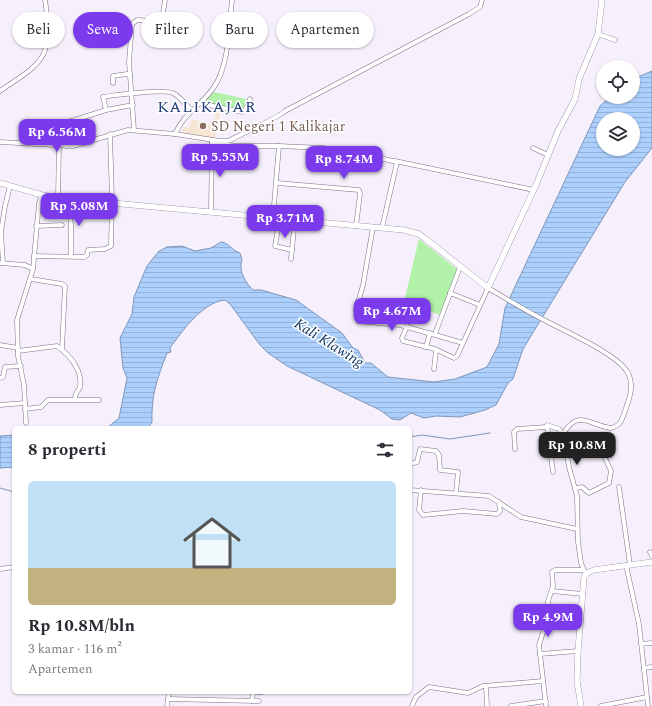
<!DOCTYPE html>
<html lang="id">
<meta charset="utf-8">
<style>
body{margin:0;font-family:Spectral,serif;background:#f7f7f7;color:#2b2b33;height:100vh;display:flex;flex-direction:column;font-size:15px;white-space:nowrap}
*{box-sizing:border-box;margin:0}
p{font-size:13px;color:#7c7c81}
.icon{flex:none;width:22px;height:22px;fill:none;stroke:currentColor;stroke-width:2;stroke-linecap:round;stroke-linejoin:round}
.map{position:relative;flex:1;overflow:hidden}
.drawer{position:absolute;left:12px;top:426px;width:400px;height:268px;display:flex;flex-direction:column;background:#fff;border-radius:6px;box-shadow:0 1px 3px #0004}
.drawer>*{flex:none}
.hud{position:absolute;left:12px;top:12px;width:400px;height:36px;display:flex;gap:8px}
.fabs{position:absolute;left:596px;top:60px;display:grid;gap:8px}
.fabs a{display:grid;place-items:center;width:44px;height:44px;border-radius:50%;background:#fff;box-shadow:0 1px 3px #0004;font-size:20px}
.price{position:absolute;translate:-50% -34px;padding:0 9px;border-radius:8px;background:#7c3aed;color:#fff;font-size:13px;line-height:26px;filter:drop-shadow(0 1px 2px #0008)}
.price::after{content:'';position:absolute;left:50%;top:24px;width:12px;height:9px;margin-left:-6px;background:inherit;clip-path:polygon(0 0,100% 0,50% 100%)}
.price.selected{background:#222;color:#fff}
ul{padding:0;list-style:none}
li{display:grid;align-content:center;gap:8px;height:212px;padding:0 16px}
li+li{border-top:1px solid #e1e1e2}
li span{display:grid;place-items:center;height:124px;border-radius:6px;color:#555}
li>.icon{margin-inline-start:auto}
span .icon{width:72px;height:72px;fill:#fffc;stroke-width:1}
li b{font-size:17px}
h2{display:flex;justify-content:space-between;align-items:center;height:48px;padding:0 16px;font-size:17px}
.pill{padding:0 14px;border-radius:18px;background:#fff;box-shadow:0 1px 3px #0004;font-size:14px;line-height:36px}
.pill.selected{background:#7c3aed;color:#fff}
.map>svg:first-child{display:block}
.education{fill:#f7e5d4}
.green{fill:#b1f2a8}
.water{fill:url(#water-rules);stroke:#8097ba;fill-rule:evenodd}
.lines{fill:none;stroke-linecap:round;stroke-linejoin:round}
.stream{stroke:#8097ba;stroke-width:1}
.street-casing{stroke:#7d6f8a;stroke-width:5}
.secondary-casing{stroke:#7d6f8a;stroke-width:6}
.street{stroke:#fff;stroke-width:4}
.secondary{stroke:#fff;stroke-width:5.5}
.education-dot{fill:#8d6e63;stroke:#fff;stroke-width:1.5}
.labels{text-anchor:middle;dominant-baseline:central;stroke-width:3;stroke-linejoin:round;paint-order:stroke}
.education-label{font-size:14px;fill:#785e54;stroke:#fff;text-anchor:start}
.water-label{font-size:15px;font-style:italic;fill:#123967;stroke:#fff}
.quarter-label{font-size:16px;letter-spacing:1px;fill:#213f76;stroke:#fff}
</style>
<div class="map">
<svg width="652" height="706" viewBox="0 0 652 706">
<defs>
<pattern id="water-rules" width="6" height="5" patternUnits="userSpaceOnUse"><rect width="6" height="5" fill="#accffc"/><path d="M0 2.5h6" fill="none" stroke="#93b1d8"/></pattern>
</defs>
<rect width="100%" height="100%" fill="#f6effc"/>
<path class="education" d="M216,112L220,113L215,139L182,132L183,127L189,128L192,119L213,125Z"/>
<g class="green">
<path d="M214,92L246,99L243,111L204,103Z"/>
<path d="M419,239L457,269L440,315L404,302Z"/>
</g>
<g class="water">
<path d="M652,71V148L625,182L523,349L513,379L508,383L496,405L485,410L460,417L436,416L424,418L411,413L400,420L392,419L380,410L287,366L268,353L260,345L230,304L225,300C203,302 182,331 170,348L171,352L167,353C157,379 151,395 152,423L147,428H107L119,418L127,378L123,368L120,338L132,314L134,297L147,266L159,251L167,247L182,246L195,251L211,248L221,242C230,243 232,251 240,253L242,260C238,271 246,283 253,290H261L296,300L342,333L353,348L358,350L365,363H371L388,377L434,382L455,379L487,367L499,344L505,308L600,106L610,97H633V79ZM603,119H633V149H603Z"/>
<path d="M14,435V467L0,468V436Z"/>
</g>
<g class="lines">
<g class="stream">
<path d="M410,437L422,435L450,439L490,433"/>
<path d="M0,488L14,492"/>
</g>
<g class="street-casing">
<g id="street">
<path d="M598,34L615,40"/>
<path d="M113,83V76L127,74L130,76"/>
<path d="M0,91C15,80 36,70 44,53C49,43 47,11 45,0"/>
<path d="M199,103L242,112L245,110L250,99"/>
<path d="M106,110L103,97C114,95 164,89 173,93C180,97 186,104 191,110"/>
<path d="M134,130L129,62L132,24L137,20L155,21L162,19L165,0"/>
<path d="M175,134L220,141H228C236,137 283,115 285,111L469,14L480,7L482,0"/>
<path d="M0,142L73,146L128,130L175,134C183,114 202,105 214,87C229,66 229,26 232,0"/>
<path d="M212,143L237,146H279L273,217"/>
<path d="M66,146L65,123L106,110L133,105"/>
<path d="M279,146L323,148L349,151L397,162L382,228"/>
<path d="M533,148L548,155"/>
<path d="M395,161L534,190"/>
<path d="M277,183L359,190L360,194L356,226"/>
<path d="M58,197L59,145"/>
<path d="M68,199L71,225V256"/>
<path d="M211,212L212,142"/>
<path d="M280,217L275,246L292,250"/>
<path d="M36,226L62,225"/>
<path d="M373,227L363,285L356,310L358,321L400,325L463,343L488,288C507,299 526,311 546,321C566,332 618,354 628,373C634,385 630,397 626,408C623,417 621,427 610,428C588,424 578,409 563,434"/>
<path d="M34,256L84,257L87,255L88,250L105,249L111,246L112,200L110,134"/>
<path d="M291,259L295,219"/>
<path d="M0,263L25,265L33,269"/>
<path d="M3,263L1,232L5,206L10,186"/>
<path d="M31,279L62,284L65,286L62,349"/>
<path d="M450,293L480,305"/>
<path d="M407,326L402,338L403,341L435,349L454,358L457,356L463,343"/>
<path d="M435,334L460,267"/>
<path d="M0,345L18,348"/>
<path d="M426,347L430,333"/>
<path d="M18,351L57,346C70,355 83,371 80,387C78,392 75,392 75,398"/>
<path d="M434,369L436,350"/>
<path d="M0,378L3,377L5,367L21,366"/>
<path d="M0,405L25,403"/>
<path d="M25,409L41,407L48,400H99"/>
<path d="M26,423L24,385L18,356L17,320L33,269L39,203L42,195"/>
<path d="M515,449L514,432L517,429L546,427"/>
<path d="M410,464L417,462L420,449L436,451L439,455L440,470L458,472L456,493"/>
<path d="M553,472L547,425L559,429L563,434L569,467L577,496L578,542L581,563L586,575"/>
<path d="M619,487L630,565"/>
<path d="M576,488L582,487L589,493L609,483L611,471L605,458"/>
<path d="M410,490L489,496L521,517L577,529"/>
<path d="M421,490L419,510L423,515L463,511L497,514L500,511L499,502"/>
<path d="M650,552L652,556"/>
<path d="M626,565L639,624L648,706"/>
<path d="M0,569L14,567"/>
<path d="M552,591L583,594"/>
<path d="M641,644L652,643"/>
<path d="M540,654L578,651"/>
<path d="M644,668L652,667"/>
<path d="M486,686L487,706"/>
<path d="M257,692H262"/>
<path d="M168,699L259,701"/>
<path d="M252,701L253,693L254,692"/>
<path d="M167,706L169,692"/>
<path d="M412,706L416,697L429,687L468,693L483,686L543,681"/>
<path d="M511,706L546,701"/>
<path d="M546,706L539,645L547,620L548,601L553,586L552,572L555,570H583"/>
<path d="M601,706L647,697"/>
</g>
</g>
<g class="secondary-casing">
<g id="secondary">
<path d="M0,183L42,195L68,199L404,230L419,234L427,240L488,288L536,185L558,131L575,99L579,79L598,34L602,0"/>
<path d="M581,706L577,681L578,651L584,577L587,573L594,570L652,562"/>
</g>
</g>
<use href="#street" class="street"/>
<use href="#secondary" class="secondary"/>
</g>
<circle class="education-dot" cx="203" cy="126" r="4"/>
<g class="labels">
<g class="education-label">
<text x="211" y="126">SD Negeri 1 Kalikajar</text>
</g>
<g class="water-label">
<text transform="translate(329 343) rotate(32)">Kali Klawing</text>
</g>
<g class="quarter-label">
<text x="207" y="107">KALIKAJAR</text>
</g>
</g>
</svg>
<div class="fabs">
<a><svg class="icon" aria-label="locate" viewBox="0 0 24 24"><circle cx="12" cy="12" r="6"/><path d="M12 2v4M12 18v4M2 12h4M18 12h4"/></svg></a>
<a><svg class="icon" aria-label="layers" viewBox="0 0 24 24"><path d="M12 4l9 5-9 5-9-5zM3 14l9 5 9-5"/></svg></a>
</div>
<b class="price" style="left:57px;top:153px">Rp 6.56M</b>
<b class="price" style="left:220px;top:178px">Rp 5.55M</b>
<b class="price" style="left:344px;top:180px">Rp 8.74M</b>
<b class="price" style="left:79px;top:227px">Rp 5.08M</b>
<b class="price" style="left:285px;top:239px">Rp 3.71M</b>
<b class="price" style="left:392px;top:332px">Rp 4.67M</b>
<b class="price selected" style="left:577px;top:466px">Rp 10.8M</b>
<b class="price" style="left:548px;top:638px">Rp 4.9M</b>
<div class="hud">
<a class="pill">Beli</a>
<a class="pill selected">Sewa</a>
<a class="pill">Filter</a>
<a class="pill">Baru</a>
<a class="pill">Apartemen</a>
</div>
<section class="drawer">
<h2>8 properti<svg class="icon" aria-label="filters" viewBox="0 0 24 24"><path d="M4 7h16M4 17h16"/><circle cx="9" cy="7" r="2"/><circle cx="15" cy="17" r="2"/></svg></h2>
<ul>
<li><span style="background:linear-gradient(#bfe0f5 70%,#c2b280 0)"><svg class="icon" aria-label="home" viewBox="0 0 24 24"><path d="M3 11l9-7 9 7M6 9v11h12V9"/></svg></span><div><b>Rp 10.8M/bln</b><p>3 kamar · 116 m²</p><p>Apartemen</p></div></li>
</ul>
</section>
</div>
